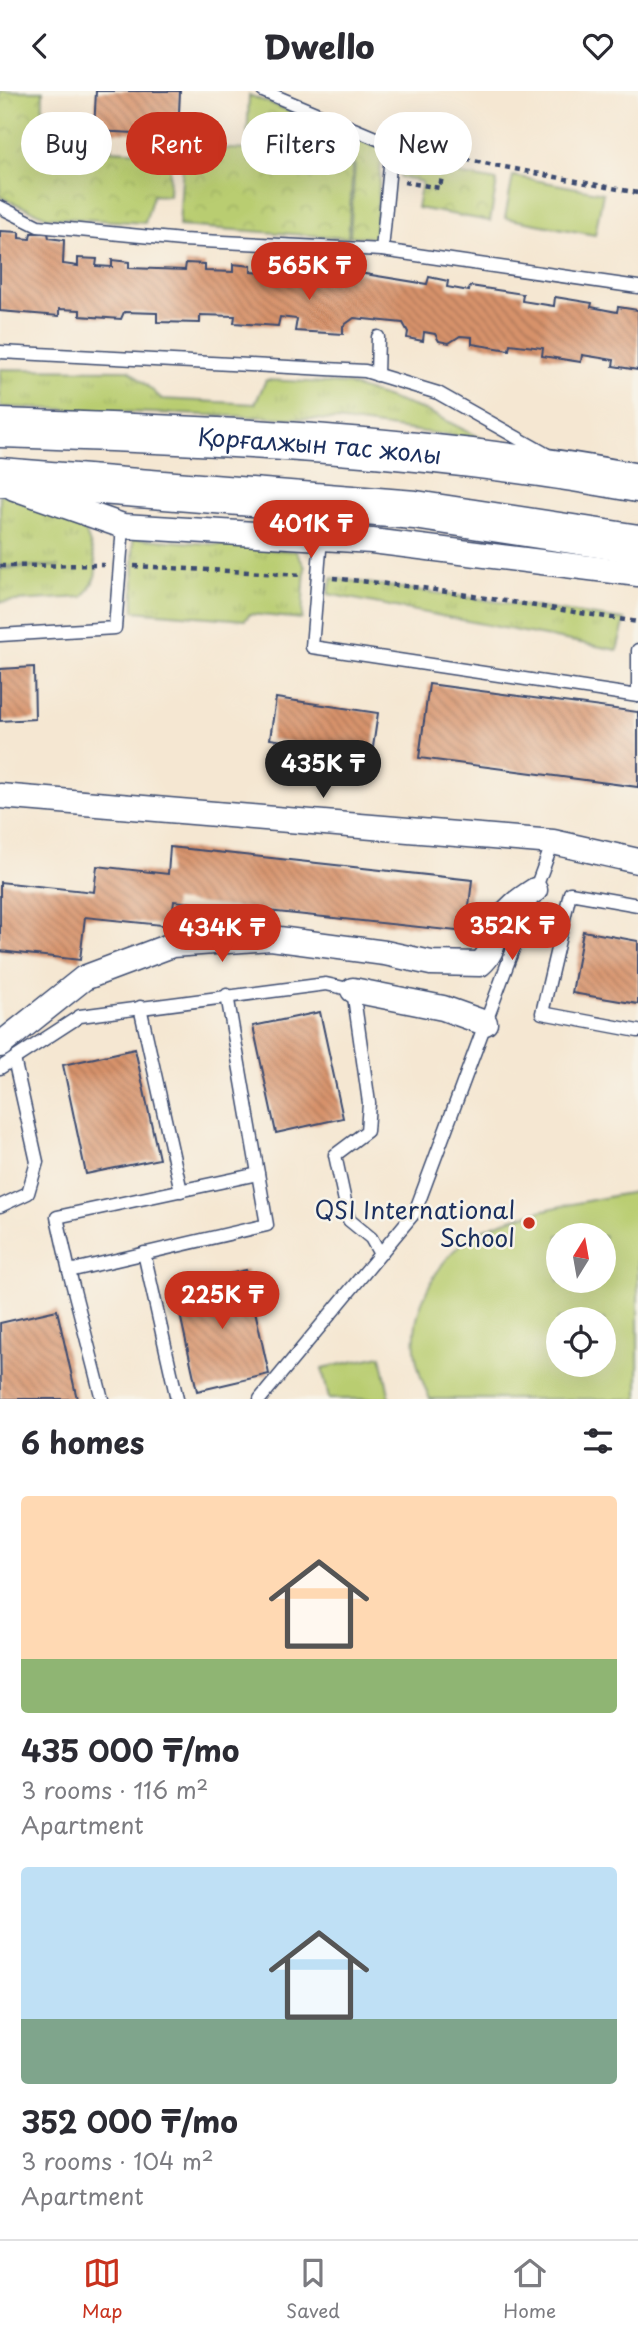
<!DOCTYPE html>
<meta charset="utf-8">
<style>
body{margin:0;font-family:"Playpen Sans",sans-serif;background:#f7f7f7;color:#2b2b33;height:100vh;display:flex;flex-direction:column;font-size:26px;white-space:nowrap}
*{box-sizing:border-box;margin:0}
p{font-size:23px;color:#7c7c81}
.icon{flex:none;width:38px;height:38px;fill:none;stroke:currentColor;stroke-width:2;stroke-linecap:round;stroke-linejoin:round}
.map{position:relative;height:1308px;overflow:hidden}
.panel{display:flex;flex-direction:column;background:#fff;flex:1}
.panel>*{flex:none}
.guide{position:absolute;left:21px;top:21px;width:597px;height:63px;display:flex;gap:14px}
.needle{width:46px;rotate:11deg}
.controls{position:absolute;left:546px;top:1132px;display:grid;gap:14px}
.controls a{display:grid;place-items:center;width:70px;height:70px;border-radius:50%;background:#fff;box-shadow:0 7px 28px #0002;font-size:35px}
.price{position:absolute;translate:-50% -60px;padding:0 16px;border-radius:24px;background:#c8321e;color:#fff;font-size:23px;line-height:46px;filter:drop-shadow(0 2px 4px #0008)}
.price::after{content:'';position:absolute;left:50%;top:42px;width:21px;height:16px;margin-left:-10px;background:inherit;clip-path:polygon(0 0,100% 0,50% 100%)}
.price.on{background:#222;color:#fff}
ul{padding:0;list-style:none}
li{display:grid;align-content:center;gap:14px;height:371px;padding:0 21px}
li span{display:grid;place-items:center;height:217px;border-radius:7px;color:#555}
li>.icon{margin-inline-start:auto}
span .icon{width:126px;height:126px;fill:#fffc;stroke-width:1}
li b{font-size:30px}
h2{display:flex;justify-content:space-between;align-items:center;height:84px;padding:0 21px;font-size:30px}
.pill{padding:0 24px;border-radius:32px;background:#fff;box-shadow:0 7px 28px #0002;font-size:24px;line-height:63px}
.pill.on{background:#c8321e;color:#fff}
header{display:flex;justify-content:space-between;align-items:center;height:91px;padding:0 21px;background:#fff;font-size:32px;font-weight:800}
.menu{display:flex;justify-content:space-around;align-items:center;height:98px;border-top:2px solid #e1e1e2;background:#fff;font-size:19px;color:#7c7c81}
.menu a{display:grid;justify-items:center;gap:4px}
.menu .on{color:#c8321e}
.map>svg:first-child{display:block}
.grass{fill:url(#grass-tufts);stroke:#6a7e68;stroke-width:2}
.park{fill:url(#park-crowns);stroke:#6a7e68;stroke-width:2}
.garden{fill:#b9cd71;stroke:#6a7e68;stroke-width:2;fill-rule:evenodd}
.building{fill:url(#building-back-hatch)}
.lines{fill:none;stroke-linecap:round;stroke-linejoin:round}
.service-casing{stroke:#3c4b6f;stroke-width:15}
.minor-casing{stroke:#3c4b6f;stroke-width:27}
.primary-casing{stroke:#3c4b6f;stroke-width:41}
.path{stroke:#3c4b6f;stroke-width:4.5;stroke-dasharray:5 5;stroke-linecap:butt}
.service{stroke:#fff;stroke-width:12}
.minor{stroke:#fff;stroke-width:24}
.primary{stroke:#fff;stroke-width:38}
.poi-dot{fill:#c8321e;stroke:#f7f3e8;stroke-width:2.5}
.labels{text-anchor:middle;dominant-baseline:central;stroke-width:5;stroke-linejoin:round;paint-order:stroke}
.street-label{font-size:24px;fill:#1b2f5e;stroke:#f7f3e8}
.poi-label{font-size:24px;fill:#1b2f5e;stroke:#f7f3e8;text-anchor:end}
</style>
<header><svg class="icon" aria-label="back" viewBox="0 0 24 24"><path d="M15 5l-7 7 7 7"/></svg>Dwello<svg class="icon" aria-label="heart" viewBox="0 0 24 24"><path d="M12 20l-8-8c-3-5 5-10 8-4 3-6 11-1 8 4z"/></svg></header>
<div class="map">
<svg width="638" height="1308" viewBox="0 0 638 1308">
<defs>
<pattern id="grass-tufts" width="24" height="20" patternUnits="userSpaceOnUse" patternTransform="scale(1.75)"><rect width="24" height="20" fill="#b9cd71"/><path d="M3 7l-1-3M5 7V3M7 7l1-3M15 17l-1-3M17 17v-4M19 17l1-3" fill="none" stroke="#9eb064"/></pattern>
<pattern id="park-crowns" width="20" height="18" patternUnits="userSpaceOnUse" patternTransform="scale(1.75)"><rect width="20" height="18" fill="#b9cd71"/><path d="M2 6a3 3 0 1 1 6 0M12 15a3 3 0 1 1 6 0" fill="none" stroke="#9eb064"/></pattern>
<pattern id="building-back-hatch" width="6" height="6" patternUnits="userSpaceOnUse" patternTransform="scale(1.75)"><rect width="6" height="6" fill="#d7926a"/><path d="M-1 5l2 2M0 0l6 6M5-1l2 2" fill="none" stroke="#ae785a"/></pattern>
</defs>
<rect width="100%" height="100%" fill="#f7f3e8"/>
<filter id="ink" filterUnits="userSpaceOnUse"><feTurbulence type="fractalNoise" baseFrequency=".0143" numOctaves="2"/><feDisplacementMap in="SourceGraphic" scale="14" xChannelSelector="R" yChannelSelector="G"/><feConvolveMatrix kernelMatrix="1 2 1 2 8 2 1 2 1" color-interpolation-filters="sRGB"/></filter>
<filter id="wash" filterUnits="userSpaceOnUse"><feTurbulence type="fractalNoise" baseFrequency=".00686" numOctaves="4" result="noise"/><feDisplacementMap in="SourceGraphic" scale="28" xChannelSelector="R" yChannelSelector="G"/><feGaussianBlur stdDeviation="1.57" result="paint"/><feColorMatrix in="noise" values="0 0 0 0 0 0 0 0 0 0 0 0 0 0 0 0 0 1.4 0 .05"/><feComposite in="paint" operator="in"/></filter>
<g filter="url(#wash)">
<rect width="100%" height="100%" fill="#f5e7d2"/>
<g class="grass">
<path d="M0,278L129,279L162,308L255,313L266,289L347,293L427,320L484,349L336,329L0,316Z"/>
<path d="M5,403L85,439C95,469 105,480 83,506L0,511V478L60,475H0V404Z"/>
<path d="M133,447L296,460L305,476L302,528L250,523L245,529L134,520Z"/>
<path d="M332,487L625,529L617,559L328,503Z"/>
</g>
<g class="park">
<path d="M0,0H43L42,48L110,49L111,59L160,62L170,74L169,105L153,104L145,132L47,126L0,106Z"/>
<path d="M249,4L382,57L375,147L350,145L355,72L285,67L286,57L247,52Z"/>
<path d="M184,55L277,61L276,69L353,74L348,147L179,135Z"/>
<path d="M404,60L441,67L440,80L497,90L490,130L417,117L422,91L400,86Z"/>
</g>
<g class="garden">
<path d="M513,85L603,102L595,144L505,127Z"/>
<path d="M638,1100V1308H430C414,1275 409,1246 422,1211C431,1187 444,1167 464,1150C499,1122 593,1110 638,1100ZM604,1144V1190H558V1144ZM604,1228V1274H558V1228Z"/>
<path d="M381,1265L390,1308H329L322,1277Z"/>
</g>
<g id="blocks">
<g class="building">
<path d="M96,0H180L178,44L94,40Z"/>
<path d="M0,140L19,141V147L30,148L31,142H48L49,147L64,149L63,173L78,175V167L97,168L96,175L112,176V169L129,171V177L185,179L186,172L205,173V180L233,181V173L251,175V181L264,182L265,175L283,176V183L314,185V181L339,183L340,179L427,193L429,186L448,190L447,196L469,200L470,195L523,203L522,210L554,215L555,206L592,212L591,216L617,221L618,216L638,219V279L613,275L614,269L582,264L581,271L542,265L543,257L510,253L509,259L472,253V246L460,245L449,252L439,250L435,243L424,241L423,250L407,247L408,241L403,232L354,227L343,235V243L295,240L297,228L280,226L278,235L234,232L235,225L200,224V232L157,231V222L124,221L121,228L80,225V219L59,218V225L0,220Z"/>
<path d="M34,576L35,628L0,630V578Z"/>
<path d="M429,593L638,621V696L419,667Z"/>
<path d="M276,607L378,622L372,663L270,648Z"/>
<path d="M170,756L472,789L466,841L174,810L171,835L85,826L80,869L0,860V791L94,801L97,775L168,783Z"/>
<path d="M583,840L638,850V913L572,902Z"/>
<path d="M320,921L343,1027L276,1042L253,935Z"/>
<path d="M135,958L159,1068L86,1083L63,974Z"/>
<path d="M246,1179L269,1283L197,1300L174,1196Z"/>
<path d="M57,1219L77,1308H1L0,1232Z"/>
</g>
</g>
</g>
<g filter="url(#ink)">
<use href="#blocks" fill-opacity="0" stroke="#3c4b6f" stroke-width="2"/>
<g class="lines">
<g class="service-casing">
<g id="service">
<path d="M263,0L392,54L382,159"/>
<path d="M0,116L38,135L182,149L382,159L638,196"/>
<path d="M0,261L365,280L438,302L546,363"/>
<path d="M377,284L378,246"/>
<path d="M321,447L312,556L638,605"/>
<path d="M0,544L115,537L123,435"/>
<path d="M638,605V559"/>
<path d="M638,814L570,802L542,922L638,940"/>
<path d="M140,916L181,1100"/>
<path d="M0,977L80,925L326,893L353,899L369,1012L367,1040L335,1064L349,1129L371,1147L380,1163"/>
<path d="M0,1115L28,1102L37,1071L14,968"/>
<path d="M144,1162L177,1308"/>
<path d="M69,1180L57,1126L258,1083"/>
<path d="M102,1308L69,1180L267,1134L227,904"/>
<path d="M260,1308L415,1121L553,751"/>
</g>
</g>
<g class="minor-casing">
<g id="minor">
<path d="M14,397L123,435L372,450L638,483"/>
<path d="M0,705L553,751L638,770"/>
<path d="M353,899L443,917L485,932"/>
<path d="M0,954L84,887L172,854L271,847L385,862L431,872L480,873C493,862 493,850 499,834C506,818 521,808 535,799"/>
</g>
</g>
<g class="primary-casing">
<g id="primary">
<path id="s1" d="M0,337C213,344 428,353 638,392"/>
<path d="M0,386L415,419L638,453"/>
</g>
</g>
<g class="path">
<path d="M407,57L638,102"/>
<path d="M404,91L440,97L445,65"/>
<path d="M0,475L104,474"/>
<path d="M134,475L303,484"/>
<path d="M333,487L422,497L638,531"/>
</g>
<use href="#service" class="service"/>
<use href="#minor" class="minor"/>
<use href="#primary" class="primary"/>
</g>
</g>
<circle class="poi-dot" cx="529" cy="1132" r="7"/>
<g class="labels">
<g class="street-label">
<text stroke="none"><textPath href="#s1" startOffset="320">Қорғалжын тас жолы</textPath></text>
</g>
<g class="poi-label">
<text x="515" y="1118">QSI International<tspan x="515" dy="28">School</tspan></text>
</g>
</g>
</svg>
<div class="controls">
<a><svg class="needle" viewBox="-14 -14 28 28"><path d="M0-13l5 13h-10z" fill="#e53935"/><path d="M0 13l5-13h-10z" fill="#7c7c81"/></svg></a>
<a><svg class="icon" aria-label="locate" viewBox="0 0 24 24"><circle cx="12" cy="12" r="6"/><path d="M12 2v4M12 18v4M2 12h4M18 12h4"/></svg></a>
</div>
<b class="price" style="left:309px;top:211px">565K ₸</b>
<b class="price" style="left:311px;top:469px">401K ₸</b>
<b class="price on" style="left:323px;top:709px">435K ₸</b>
<b class="price" style="left:512px;top:871px">352K ₸</b>
<b class="price" style="left:222px;top:873px">434K ₸</b>
<b class="price" style="left:222px;top:1240px">225K ₸</b>
<div class="guide">
<a class="pill">Buy</a>
<a class="pill on">Rent</a>
<a class="pill">Filters</a>
<a class="pill">New</a>
</div>
</div>
<section class="panel">
<h2>6 homes<svg class="icon" aria-label="filters" viewBox="0 0 24 24"><path d="M4 7h16M4 17h16"/><circle cx="9" cy="7" r="2"/><circle cx="15" cy="17" r="2"/></svg></h2>
<ul>
<li><span style="background:linear-gradient(#ffd9b3 75%,#8fb573 0)"><svg class="icon" aria-label="home" viewBox="0 0 24 24"><path d="M3 11l9-7 9 7M6 9v11h12V9"/></svg></span><div><b>435 000 ₸/mo</b><p>3 rooms · 116 m²</p><p>Apartment</p></div></li>
<li><span style="background:linear-gradient(#bfe0f5 70%,#7fa58c 0)"><svg class="icon" aria-label="home" viewBox="0 0 24 24"><path d="M3 11l9-7 9 7M6 9v11h12V9"/></svg></span><div><b>352 000 ₸/mo</b><p>3 rooms · 104 m²</p><p>Apartment</p></div></li>
</ul>
</section>
<nav class="menu">
<a class="on"><svg class="icon" aria-label="map" viewBox="0 0 24 24"><path d="M3 6l6-2 6 2 6-2v14l-6 2-6-2-6 2zM9 4v14M15 6v14"/></svg>Map</a>
<a><svg class="icon" aria-label="saved" viewBox="0 0 24 24"><path d="M7 4h10v16l-5-4-5 4z"/></svg>Saved</a>
<a><svg class="icon" aria-label="home" viewBox="0 0 24 24"><path d="M3 11l9-7 9 7M6 9v11h12V9"/></svg>Home</a>
</nav>
